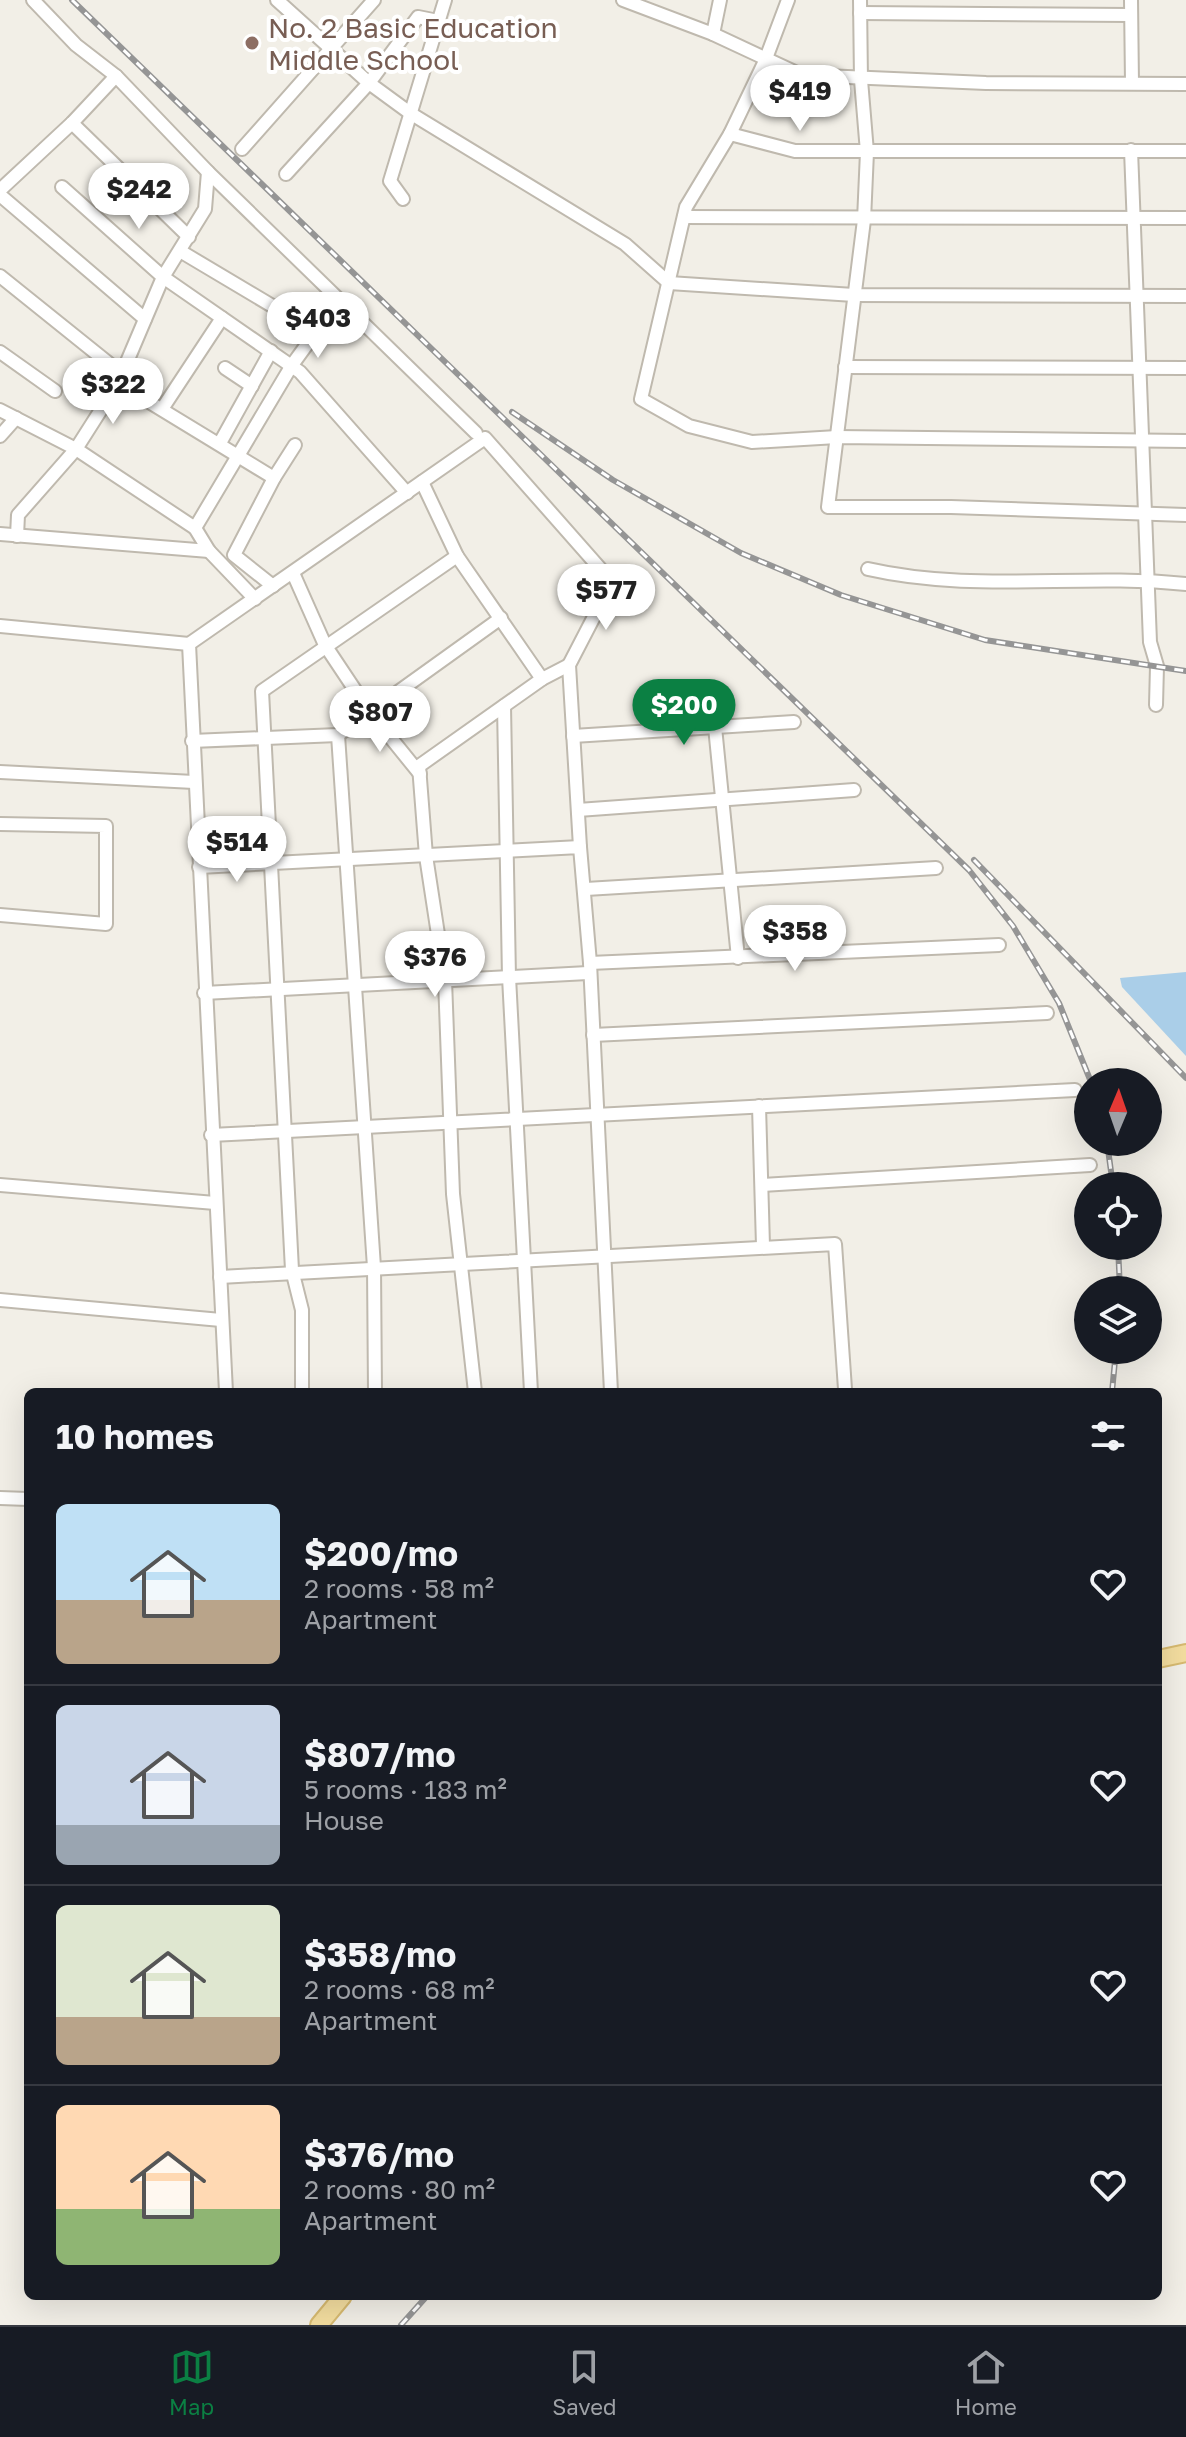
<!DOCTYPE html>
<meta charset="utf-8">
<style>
body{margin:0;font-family:"Golos Text",sans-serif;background:#242831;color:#f1f3f6;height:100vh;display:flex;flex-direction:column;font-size:30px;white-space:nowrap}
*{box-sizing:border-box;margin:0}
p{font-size:26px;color:#9ea1a6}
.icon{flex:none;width:44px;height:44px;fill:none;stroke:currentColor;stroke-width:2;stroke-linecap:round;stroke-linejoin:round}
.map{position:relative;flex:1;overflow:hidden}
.sheet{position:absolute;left:24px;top:1388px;width:1138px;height:912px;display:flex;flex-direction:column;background:#171b24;border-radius:12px;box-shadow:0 8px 32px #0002}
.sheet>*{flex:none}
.needle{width:52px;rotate:2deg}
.tools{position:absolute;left:1074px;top:1068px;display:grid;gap:16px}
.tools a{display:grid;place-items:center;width:88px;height:88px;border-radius:50%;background:#171b24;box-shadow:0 8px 32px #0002;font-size:40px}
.price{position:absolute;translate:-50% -68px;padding:0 18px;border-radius:28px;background:#fff;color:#222;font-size:26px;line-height:52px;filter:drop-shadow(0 2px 4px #0008)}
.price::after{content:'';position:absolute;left:50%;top:48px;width:24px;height:18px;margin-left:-12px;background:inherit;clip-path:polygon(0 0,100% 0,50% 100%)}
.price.active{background:#0b8043;color:#fff}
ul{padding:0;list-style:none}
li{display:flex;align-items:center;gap:24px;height:200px;padding:0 32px}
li+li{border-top:2px solid #363941}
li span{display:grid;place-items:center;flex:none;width:224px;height:160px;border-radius:12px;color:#555}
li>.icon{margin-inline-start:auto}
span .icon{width:96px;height:96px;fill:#fffc;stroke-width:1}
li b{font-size:34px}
h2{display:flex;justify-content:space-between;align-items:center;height:96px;padding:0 32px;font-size:34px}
.menu{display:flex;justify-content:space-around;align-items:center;height:112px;border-top:2px solid #363941;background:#171b24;font-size:22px;color:#9ea1a6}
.menu a{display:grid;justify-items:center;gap:4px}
.menu .active{color:#0b8043}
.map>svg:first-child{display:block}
.water{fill:#aacee8}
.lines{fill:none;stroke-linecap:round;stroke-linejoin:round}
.minor-casing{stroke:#bfb9ae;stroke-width:16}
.major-casing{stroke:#d7ba70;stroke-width:20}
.minor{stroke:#fff;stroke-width:12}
.major{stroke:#f3dd9f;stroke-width:16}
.rail-casing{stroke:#959595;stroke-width:6}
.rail{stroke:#fff;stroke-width:3;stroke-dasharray:9;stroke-linecap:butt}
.education-dot{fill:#8d6e63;stroke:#fff;stroke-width:3}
.labels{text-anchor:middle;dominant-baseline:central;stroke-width:8;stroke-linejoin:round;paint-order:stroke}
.education-label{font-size:28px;fill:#785e54;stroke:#fff;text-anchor:start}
</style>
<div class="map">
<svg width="1186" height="2325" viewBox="0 0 1186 2325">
<rect width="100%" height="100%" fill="#f2efe7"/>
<path class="water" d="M1186,972V1056L1122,987L1120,978Z"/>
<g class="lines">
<g class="minor-casing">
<g id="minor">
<path d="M33,0L76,45L116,76L208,172L476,433"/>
<path d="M277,0L369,83L410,113L625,244L669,283L854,295L1186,296"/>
<path d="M623,0L713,34L801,75L986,83L1186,84"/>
<path d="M788,0L765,61L730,134L686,207L641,399L689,426L752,442L837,437L1186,441"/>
<path d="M860,0L861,80L867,152L864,220L828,507H951L1186,515"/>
<path d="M1131,0L1132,83"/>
<path d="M860,13L1131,15"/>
<path d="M713,34L720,0"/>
<path d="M72,123L189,237"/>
<path d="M730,134L795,151H1186"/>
<path d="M242,149L374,0"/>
<path d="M1131,150L1150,642L1157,666L1156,705"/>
<path d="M286,174L369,83L418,17L438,21"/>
<path d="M62,187L163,277L300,372L407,493"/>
<path d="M0,190L72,123L116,76"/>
<path d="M0,195L145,319"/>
<path d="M403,199L390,181L445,0"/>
<path d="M684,217L1186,218"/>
<path d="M180,251L316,332L292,365L195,528"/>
<path d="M0,276L122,374"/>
<path d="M0,352L55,391"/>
<path d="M845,367L1186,368"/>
<path d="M225,368L252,386"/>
<path d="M118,383L274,478L234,555L273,586"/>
<path d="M162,409L222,318"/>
<path d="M0,410L76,449L195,528L209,551L255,599"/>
<path d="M0,436L16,418"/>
<path d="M220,443L271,351"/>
<path d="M274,478L295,445"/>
<path d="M422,482L457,556L542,679"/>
<path d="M0,534L209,551"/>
<path d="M17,536L18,515L76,449L118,383L163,277L205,209L208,172"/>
<path d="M868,569C973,593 1080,573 1186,584"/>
<path d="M293,573L325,645L369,711L420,774"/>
<path d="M0,626L189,644"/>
<path d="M504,706L509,977L531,1392"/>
<path d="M715,727L738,958"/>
<path d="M338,735L374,1267L375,1392"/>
<path d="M573,736L794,722"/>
<path d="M192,741L338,735L501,618"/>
<path d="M0,772L194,782"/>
<path d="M578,810L854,790"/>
<path d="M0,824L106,826V924L0,915"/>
<path d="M199,867L580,847L590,963L611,1392"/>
<path d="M586,889L936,868"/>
<path d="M590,963L999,945"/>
<path d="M204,993L588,973"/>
<path d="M593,1035L1047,1013"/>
<path d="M759,1106L763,1246"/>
<path d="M211,1135L1075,1090"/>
<path d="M0,1185L215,1203"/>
<path d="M762,1185L1090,1165"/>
<path d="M220,1277L835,1244L845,1389"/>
<path d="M0,1300L221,1320"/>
<path d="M226,1392L189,644L485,438L612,582L569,665L580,847"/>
<path d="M302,1392V1310L292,1270L262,691L457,556"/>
<path d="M475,1392L453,1194L445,980L426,856L419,766L542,679L569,665"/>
<path d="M0,1498L28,1499"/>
</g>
</g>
<g class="major-casing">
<g id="major">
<path d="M1158,1659L1186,1653"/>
<path d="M319,2325L343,2296"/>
</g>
</g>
<use href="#minor" class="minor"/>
<use href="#major" class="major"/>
<g class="rail-casing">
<g id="rail">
<path d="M72,0L969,870L1013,926L1059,1003L1091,1082"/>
<path d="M512,412L613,480L741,553L841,595L985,640L1186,671"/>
<path d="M974,860L1186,1078"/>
<path d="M1107,1142L1113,1186"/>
<path d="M1118,1246L1120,1290"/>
<path d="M1112,1392L1116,1350"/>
<path d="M401,2325L427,2296"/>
</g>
</g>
<use href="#rail" class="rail"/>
</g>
<circle class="education-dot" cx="252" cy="43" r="8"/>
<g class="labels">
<g class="education-label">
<text x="268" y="27">No. 2 Basic Education<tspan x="268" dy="32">Middle School</tspan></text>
</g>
</g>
</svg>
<div class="tools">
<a><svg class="needle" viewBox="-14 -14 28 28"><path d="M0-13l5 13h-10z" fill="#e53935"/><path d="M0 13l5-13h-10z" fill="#9ea1a6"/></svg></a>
<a><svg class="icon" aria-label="locate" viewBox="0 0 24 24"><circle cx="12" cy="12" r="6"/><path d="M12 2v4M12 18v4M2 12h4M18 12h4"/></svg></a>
<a><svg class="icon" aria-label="layers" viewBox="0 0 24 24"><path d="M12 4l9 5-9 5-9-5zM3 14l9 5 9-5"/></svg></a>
</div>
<b class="price" style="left:800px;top:133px">$419</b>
<b class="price" style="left:139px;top:231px">$242</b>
<b class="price" style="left:318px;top:360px">$403</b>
<b class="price" style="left:113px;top:426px">$322</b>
<b class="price" style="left:606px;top:632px">$577</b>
<b class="price active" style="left:684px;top:747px">$200</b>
<b class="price" style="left:380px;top:754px">$807</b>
<b class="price" style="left:237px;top:884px">$514</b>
<b class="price" style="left:795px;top:973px">$358</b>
<b class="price" style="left:435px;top:999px">$376</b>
<section class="sheet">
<h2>10 homes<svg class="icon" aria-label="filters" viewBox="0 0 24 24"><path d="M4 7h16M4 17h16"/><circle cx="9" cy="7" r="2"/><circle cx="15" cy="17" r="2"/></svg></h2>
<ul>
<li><span style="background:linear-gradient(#bfe0f5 60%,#b9a48a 0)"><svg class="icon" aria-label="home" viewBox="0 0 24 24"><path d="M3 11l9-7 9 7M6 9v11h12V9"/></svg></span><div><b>$200/mo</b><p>2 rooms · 58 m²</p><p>Apartment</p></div><svg class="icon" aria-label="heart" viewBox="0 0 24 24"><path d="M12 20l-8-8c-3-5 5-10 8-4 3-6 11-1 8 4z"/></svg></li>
<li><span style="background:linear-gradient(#c9d6e8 75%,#9aa5b1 0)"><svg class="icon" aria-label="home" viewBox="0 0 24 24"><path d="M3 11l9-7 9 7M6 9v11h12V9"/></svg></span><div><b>$807/mo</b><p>5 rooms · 183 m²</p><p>House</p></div><svg class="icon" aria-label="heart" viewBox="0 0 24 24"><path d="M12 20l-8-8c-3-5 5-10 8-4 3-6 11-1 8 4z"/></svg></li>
<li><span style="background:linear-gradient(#dfe7d0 70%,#b9a48a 0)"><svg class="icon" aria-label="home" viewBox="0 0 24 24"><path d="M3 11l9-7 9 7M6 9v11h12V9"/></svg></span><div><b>$358/mo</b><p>2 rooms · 68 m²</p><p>Apartment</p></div><svg class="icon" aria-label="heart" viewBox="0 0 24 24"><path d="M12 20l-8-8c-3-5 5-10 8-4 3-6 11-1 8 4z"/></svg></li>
<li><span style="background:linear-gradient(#ffd9b3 65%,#8fb573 0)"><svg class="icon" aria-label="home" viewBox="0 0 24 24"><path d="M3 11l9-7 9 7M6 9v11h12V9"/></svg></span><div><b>$376/mo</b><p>2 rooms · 80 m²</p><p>Apartment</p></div><svg class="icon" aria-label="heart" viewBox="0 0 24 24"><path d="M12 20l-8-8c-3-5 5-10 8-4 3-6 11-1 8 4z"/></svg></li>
</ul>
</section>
</div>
<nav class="menu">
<a class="active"><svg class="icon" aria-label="map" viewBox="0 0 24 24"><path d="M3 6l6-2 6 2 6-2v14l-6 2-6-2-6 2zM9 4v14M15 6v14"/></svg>Map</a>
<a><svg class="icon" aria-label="saved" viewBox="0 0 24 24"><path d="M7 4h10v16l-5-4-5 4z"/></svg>Saved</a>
<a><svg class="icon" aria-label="home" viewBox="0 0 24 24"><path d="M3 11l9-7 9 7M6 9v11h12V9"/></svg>Home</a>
</nav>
